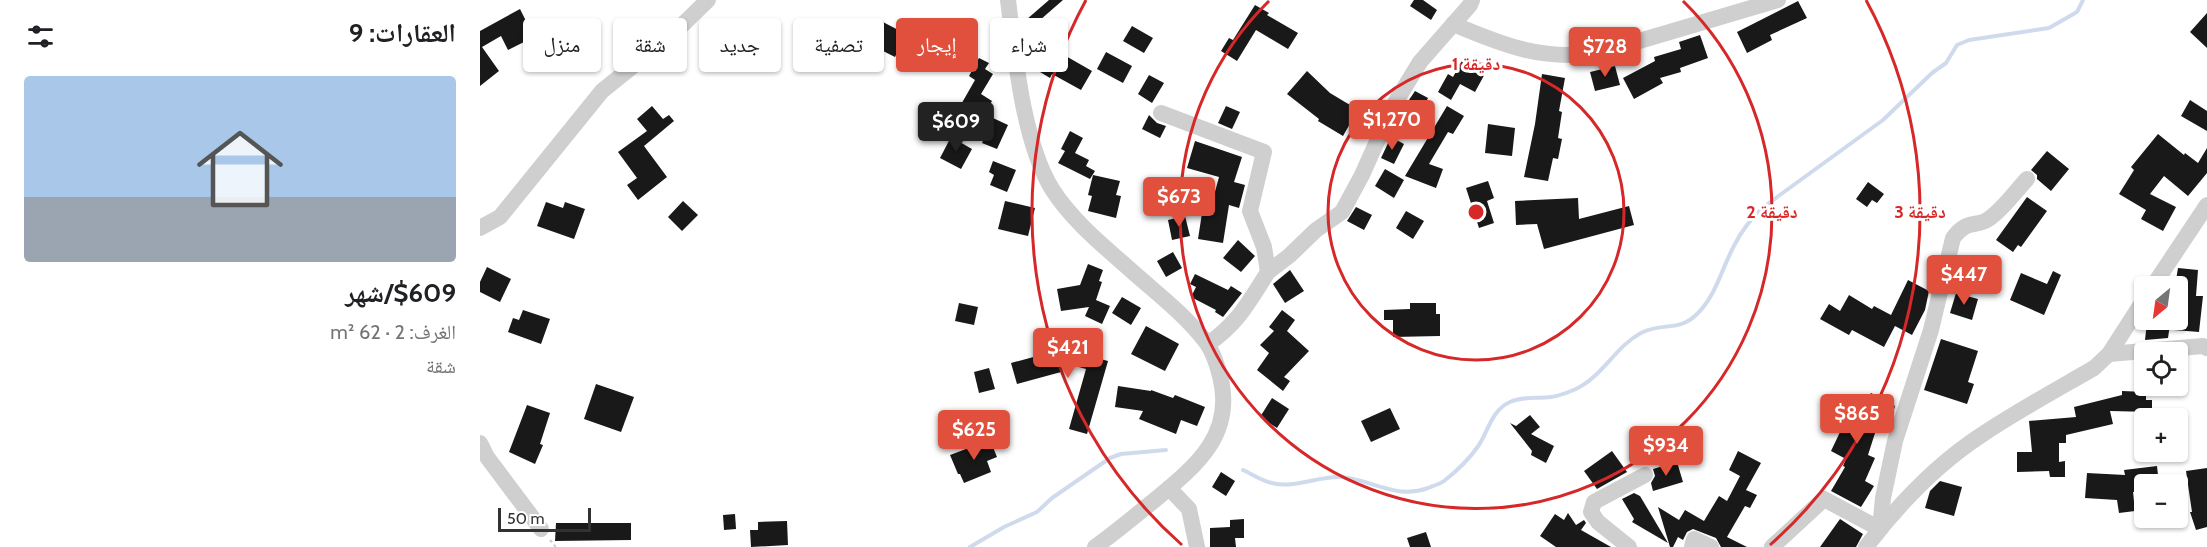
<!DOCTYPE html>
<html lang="ar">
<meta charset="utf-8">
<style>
body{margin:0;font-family:Cabin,"Noto Naskh Arabic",sans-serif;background:#f2f2f2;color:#202124;direction:rtl;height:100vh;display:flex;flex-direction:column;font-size:22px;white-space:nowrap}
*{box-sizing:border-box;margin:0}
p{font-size:20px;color:#757577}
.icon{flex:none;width:33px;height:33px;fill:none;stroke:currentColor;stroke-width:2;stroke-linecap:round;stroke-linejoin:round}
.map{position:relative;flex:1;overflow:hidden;direction:ltr}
.drawer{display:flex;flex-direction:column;background:#fff;width:480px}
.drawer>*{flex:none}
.banner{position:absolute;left:18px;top:18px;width:570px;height:54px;direction:rtl;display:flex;gap:12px}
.needle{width:39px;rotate:209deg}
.fabs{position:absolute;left:1654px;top:276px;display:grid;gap:12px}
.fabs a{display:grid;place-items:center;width:54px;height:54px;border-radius:6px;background:#fff;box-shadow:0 2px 4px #0004;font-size:30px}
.scale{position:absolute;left:18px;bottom:15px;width:93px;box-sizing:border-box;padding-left:6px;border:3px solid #323232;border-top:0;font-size:16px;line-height:21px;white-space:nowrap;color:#323232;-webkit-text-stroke:4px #fff;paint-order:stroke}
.price{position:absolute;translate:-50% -51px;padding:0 14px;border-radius:6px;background:#e1503c;color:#fff;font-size:20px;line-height:39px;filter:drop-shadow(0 2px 3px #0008)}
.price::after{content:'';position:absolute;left:50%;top:36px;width:18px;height:14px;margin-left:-9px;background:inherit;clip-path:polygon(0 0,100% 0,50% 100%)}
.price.active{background:#222;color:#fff}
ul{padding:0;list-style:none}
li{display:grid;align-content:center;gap:12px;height:318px;padding:0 24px}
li+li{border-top:2px solid #e0e0e0}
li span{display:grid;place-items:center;height:186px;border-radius:6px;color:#555}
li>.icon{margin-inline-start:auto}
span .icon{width:108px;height:108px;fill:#fffc;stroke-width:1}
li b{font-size:26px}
h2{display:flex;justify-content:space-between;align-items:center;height:72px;padding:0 24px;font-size:26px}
.pill{padding:0 21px;border-radius:6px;background:#fff;box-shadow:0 2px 4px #0004;font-size:21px;line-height:54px}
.pill.active{background:#e1503c;color:#fff}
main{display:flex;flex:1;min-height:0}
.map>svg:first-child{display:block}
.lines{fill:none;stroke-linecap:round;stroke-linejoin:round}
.stream{stroke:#cfdbed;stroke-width:4}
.building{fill:#191919}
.path{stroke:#ccc;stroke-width:2;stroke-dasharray:3 3;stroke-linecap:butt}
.minor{stroke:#cfcfcf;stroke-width:16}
.ring{fill:none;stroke:#d62828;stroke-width:3}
.centre{fill:#d62828;stroke:#fff;stroke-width:3}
.ring-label{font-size:18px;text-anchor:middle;font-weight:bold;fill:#d62828;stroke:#fff;stroke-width:6;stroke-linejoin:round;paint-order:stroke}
</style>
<main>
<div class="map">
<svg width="1727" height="547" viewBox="0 0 1727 547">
<rect width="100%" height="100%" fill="#fff"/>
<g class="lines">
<g class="stream">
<path d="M763,470C772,474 782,481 792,483C814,489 838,476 860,477C892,479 915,500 948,488C953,486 960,484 964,481C977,471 990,458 999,445C1009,429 1012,410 1030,402C1043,396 1057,399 1071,397C1079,396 1089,392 1096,389C1123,376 1136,346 1161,333C1182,322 1198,332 1216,315C1236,297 1242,267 1255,244C1262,230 1271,219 1282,208L1403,120L1452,73L1466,63L1477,45L1489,40L1569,28L1597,12L1603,0"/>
<path d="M490,547L524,527L557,512L572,498L630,458L641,454L686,450"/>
</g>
</g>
<g class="building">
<path d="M569,0H583L552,27L546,20Z"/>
<path d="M934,0H943L957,10L951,20L930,6Z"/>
<path d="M1318,1L1327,18L1290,35L1292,40L1267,53L1257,32Z"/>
<path d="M775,5L789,13L787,15L818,33L808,49L776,30L757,61L741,51L749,38L753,40Z"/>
<path d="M40,9L54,37L28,50L21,36L2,47L19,71L0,86V31Z"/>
<path d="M1727,13V48L1710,32Z"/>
<path d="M401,21L426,34L415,57L389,44Z"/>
<path d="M255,26L265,34L251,50L241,41Z"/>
<path d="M652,26L673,38L664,53L643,41Z"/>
<path d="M1220,35L1228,58L1200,68L1201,72L1180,78L1183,83L1154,99L1143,78L1175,61L1174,57L1201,49L1199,42Z"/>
<path d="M565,37L587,50L584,55L612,71L601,90L572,74L570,78L550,66Z"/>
<path d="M453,42L470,51L461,69L443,60Z"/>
<path d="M626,52L652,66L643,83L617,69Z"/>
<path d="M984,57L1007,70L995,92L980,84L971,100L958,92L968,74L973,77Z"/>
<path d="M499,58L509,63L505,69L513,74L501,94L512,101L501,120L479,108L495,80L489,76Z"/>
<path d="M1135,66L1140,85L1115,91L1110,72Z"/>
<path d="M827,71L850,93L895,120L889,133L871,122L863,136L838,121L839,119L807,94Z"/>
<path d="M1062,74L1085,78L1079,111L1082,112L1078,138L1082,139L1078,159L1073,158L1068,181L1044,177L1055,124Z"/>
<path d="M669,75L684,83L672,103L658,94Z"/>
<path d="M935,91L948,98L938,117L923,109Z"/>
<path d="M1710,100L1727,111V131L1701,116Z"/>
<path d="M172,106L183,119L189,115L194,121L164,146L187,177L158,200L147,185L157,178L138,152L167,131L157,119Z"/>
<path d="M746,106L760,112L752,129L738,123Z"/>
<path d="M967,106L984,116L973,134L968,132L949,164L963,169L956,188L925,176Z"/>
<path d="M669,115L677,123L686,126L680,138L662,129Z"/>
<path d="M513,118L528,125L517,149L502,143Z"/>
<path d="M1008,124L1035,128L1032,156L1005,153Z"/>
<path d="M590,131L603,138L595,153L609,160L606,166L615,171L610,179L578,163L585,151L581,149Z"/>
<path d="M1678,134L1704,155L1705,153L1718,163L1727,148V173L1708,196L1684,176L1670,194L1696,207L1683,231L1661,219L1666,210L1639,194L1654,170L1651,167Z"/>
<path d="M471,137L492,149L481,169L460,158Z"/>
<path d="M911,137L924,144L914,164L901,158Z"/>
<path d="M715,141L762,157L754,182L765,185L759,208L749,205L743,243L718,239L722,213L729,214L739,177L707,168Z"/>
<path d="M1567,151L1589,169L1571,191L1557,179V175L1551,170Z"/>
<path d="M513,161L536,170L527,192L510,185L514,175L509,172Z"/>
<path d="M905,169L924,180L914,198L895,186Z"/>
<path d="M613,175L640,181L636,195L641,196L636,218L608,211L612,196L608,195Z"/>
<path d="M1008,181L1014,198L1007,201L1014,223L999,228L986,188Z"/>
<path d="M1388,182L1404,194L1397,203L1392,200L1387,207L1376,199Z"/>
<path d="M1547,197L1567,211L1541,247L1538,245L1533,252L1516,240Z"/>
<path d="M1098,198L1099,219L1149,206L1154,225L1064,249L1057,224L1036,225L1035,201Z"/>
<path d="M203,201L218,215L202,231L188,217Z"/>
<path d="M525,201L555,208L548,236L518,229Z"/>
<path d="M66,202L83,208L85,202L105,209L94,239L57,226Z"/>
<path d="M876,207L892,215L884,230L867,221Z"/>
<path d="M926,211L944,221L933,239L916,228Z"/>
<path d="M705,216L710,236L692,240L688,220Z"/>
<path d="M758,240L775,256L761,272L743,258Z"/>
<path d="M693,252L702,268L686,277L677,261Z"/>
<path d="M608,264L623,270L619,281L622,282L616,300L630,306L622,324L605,316L609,307L581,311L577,289L600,285Z"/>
<path d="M7,267L31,279L20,302L0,292V282Z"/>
<path d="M1698,268L1718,270L1716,296H1723L1719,332L1694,330L1695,320H1698V286H1695Z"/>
<path d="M810,270L824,291L805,303L793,284Z"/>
<path d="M1573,271L1581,275L1564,315L1530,300L1541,273L1567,284Z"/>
<path d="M715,274L748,290L751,286L762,293L743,317L735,312L736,310L711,297L716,287L710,284Z"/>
<path d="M1428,280L1449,291L1445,310L1432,335L1415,326L1404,347L1372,330L1369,335L1340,319L1349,304L1360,311L1369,295L1392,309L1394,306L1411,315Z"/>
<path d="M1476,293L1498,299L1492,320L1470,313Z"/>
<path d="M642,297L661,308L651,325L632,313Z"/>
<path d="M479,303L498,307L494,325L475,321Z"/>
<path d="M930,303H956V314H960V336L913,337V320H904V310L930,309Z"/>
<path d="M43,310L70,319L61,344L28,332L33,318L39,320Z"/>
<path d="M802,310L815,320L807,331L829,351L804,377L810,381L803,391L777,370L789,353L780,345L794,331L789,327Z"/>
<path d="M1667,322L1690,324L1688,338L1665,340Z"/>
<path d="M666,326L699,344L685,371L651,354Z"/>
<path d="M1461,339L1498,351L1488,382L1494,384L1487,404L1444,390Z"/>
<path d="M594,346L607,350L605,355L628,361L607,434L589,429L606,369L578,361L581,372L537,384L531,363Z"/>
<path d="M509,368L515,389L499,393L494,372Z"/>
<path d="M116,384L154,397L141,432L104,419Z"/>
<path d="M638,386L671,391V390L693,398L695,395L725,407L717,426L701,420L696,434L659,419L663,411L635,407Z"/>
<path d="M1642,391L1666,392V400H1672V412L1630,411L1633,424L1586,435V443H1579V462L1585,461V477H1570L1569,471L1537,472V452H1552L1549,421L1596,417L1594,407L1642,395Z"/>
<path d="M1391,393L1415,406L1410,423L1403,419L1399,430H1396L1388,455L1395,458L1385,481L1394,486L1381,507L1351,491L1365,467L1363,466L1366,459L1351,451L1361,430L1345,424L1348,417L1344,415L1349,401L1380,414Z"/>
<path d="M792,398L809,409L797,428L780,417Z"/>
<path d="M47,405L70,413L60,444L63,445L55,464L29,452Z"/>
<path d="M910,408L920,429L891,442L881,421Z"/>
<path d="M1050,415L1060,427L1051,434L1074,446L1066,463L1051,455L1052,451L1030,423L1036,426Z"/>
<path d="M510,440L517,457L507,461L511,472L484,483L480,474H478L470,455Z"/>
<path d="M1132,451L1147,472L1117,489L1104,471Z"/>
<path d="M1258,451L1281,463L1266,490L1277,495L1270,508L1265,506L1247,537L1267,547H1241L1236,538L1213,529L1207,532L1203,540L1198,537L1193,547H1190L1178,507L1199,520L1205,510L1224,521L1239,496L1247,501L1260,476L1249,470Z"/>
<path d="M1197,462L1203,482L1173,491L1171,483L1175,476L1173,469Z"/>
<path d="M1677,466L1679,484H1665V491L1653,492L1655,511L1639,513L1637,500L1605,498L1607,473L1645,475L1644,470Z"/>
<path d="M1727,468V527L1716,530L1710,512H1712L1706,471Z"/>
<path d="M741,472L755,481L746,496L732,487Z"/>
<path d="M1460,481L1482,487L1474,516L1445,508L1450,491Z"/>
<path d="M1154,493L1160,496L1188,543L1152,522L1154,519L1142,499Z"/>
<path d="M1088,513L1096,525L1104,520L1106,523L1101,530L1131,547H1076L1060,536L1075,514L1084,520Z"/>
<path d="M255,514L256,529L244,530L243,515Z"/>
<path d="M764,519V538H755L756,547H730V528L750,527V520Z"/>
<path d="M1360,519L1383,534L1376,547H1340Z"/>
<path d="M307,521L308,545L271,547L270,530H278V522Z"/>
<path d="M76,523H151V540L75,541Z"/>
<path d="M946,532L951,547H930L927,538Z"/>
</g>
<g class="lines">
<path class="path" d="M70,540L76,547"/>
<g class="minor">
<path d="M528,0C535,56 543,142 572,189C593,222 625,247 654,273C679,295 706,316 726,342C733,352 737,364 740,376C755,434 717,465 676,499C656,515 636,532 615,547"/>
<path d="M973,24C1025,46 1065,62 1122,52L1298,0"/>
<path d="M681,113L784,152L770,211L784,247L788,272C768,303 759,322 728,344"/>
<path d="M0,228L20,217L122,91L194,33L228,0"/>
<path d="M788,272L809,256L836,230L862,212L882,175L912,108L940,62L990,5L992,0"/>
<path d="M1673,286L1727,205"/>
<path d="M1629,354L1723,346L1727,348"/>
<path d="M0,443L7,457L61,529"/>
<path d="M689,488L709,509L717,547"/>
<path d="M1149,547L1118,522L1111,512L1114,502L1165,475"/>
<path d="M1212,547L1214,539L1231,547"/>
<path d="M1292,547L1344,499L1400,529L1403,498L1415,441L1451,330L1473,238C1489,217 1496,229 1510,218C1524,208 1535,192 1547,179"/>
<path d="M1386,547C1418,505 1456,465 1500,436C1537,411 1576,390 1614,368L1629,354L1665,298"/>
</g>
</g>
<g class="ring">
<circle cx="996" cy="212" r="148"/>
<path d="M1203 1A296 296 0 1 1 789 1"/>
<path d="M702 545A444 444 0 0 1 606 0M1386 0A444 444 0 0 1 1290 545"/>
</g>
<circle cx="996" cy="212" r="9" class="centre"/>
<g class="ring-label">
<text x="996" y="70">1 دقيقة</text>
<text x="1292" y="218">2 دقيقة</text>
<text x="1440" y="218">3 دقيقة</text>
</g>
</svg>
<div class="fabs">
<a><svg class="needle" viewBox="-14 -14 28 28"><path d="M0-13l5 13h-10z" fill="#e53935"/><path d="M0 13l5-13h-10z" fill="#757577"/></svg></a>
<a><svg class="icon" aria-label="locate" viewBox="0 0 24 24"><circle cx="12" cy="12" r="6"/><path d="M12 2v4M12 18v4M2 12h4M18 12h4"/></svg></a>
<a>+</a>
<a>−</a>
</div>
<div class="scale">50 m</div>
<b class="price" style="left:1125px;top:78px">$728</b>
<b class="price" style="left:912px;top:151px">$1,270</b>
<b class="price active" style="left:476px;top:153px">$609</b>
<b class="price" style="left:699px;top:228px">$673</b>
<b class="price" style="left:1484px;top:306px">$447</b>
<b class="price" style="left:588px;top:379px">$421</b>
<b class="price" style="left:1377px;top:445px">$865</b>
<b class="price" style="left:494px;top:461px">$625</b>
<b class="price" style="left:1186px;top:477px">$934</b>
<div class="banner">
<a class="pill">شراء</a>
<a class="pill active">إيجار</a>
<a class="pill">تصفية</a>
<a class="pill">جديد</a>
<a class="pill">شقة</a>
<a class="pill">منزل</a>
</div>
</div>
<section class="drawer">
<h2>العقارات: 9<svg class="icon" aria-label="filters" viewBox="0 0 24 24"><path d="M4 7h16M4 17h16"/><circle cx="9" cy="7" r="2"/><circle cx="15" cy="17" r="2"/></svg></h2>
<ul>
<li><span style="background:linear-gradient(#a9c7e8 65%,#9aa5b1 0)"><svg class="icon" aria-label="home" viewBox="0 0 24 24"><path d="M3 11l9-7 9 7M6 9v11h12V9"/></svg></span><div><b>$609/شهر</b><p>الغرف: 2 · 62 m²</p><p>شقة</p></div></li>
</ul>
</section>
</main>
